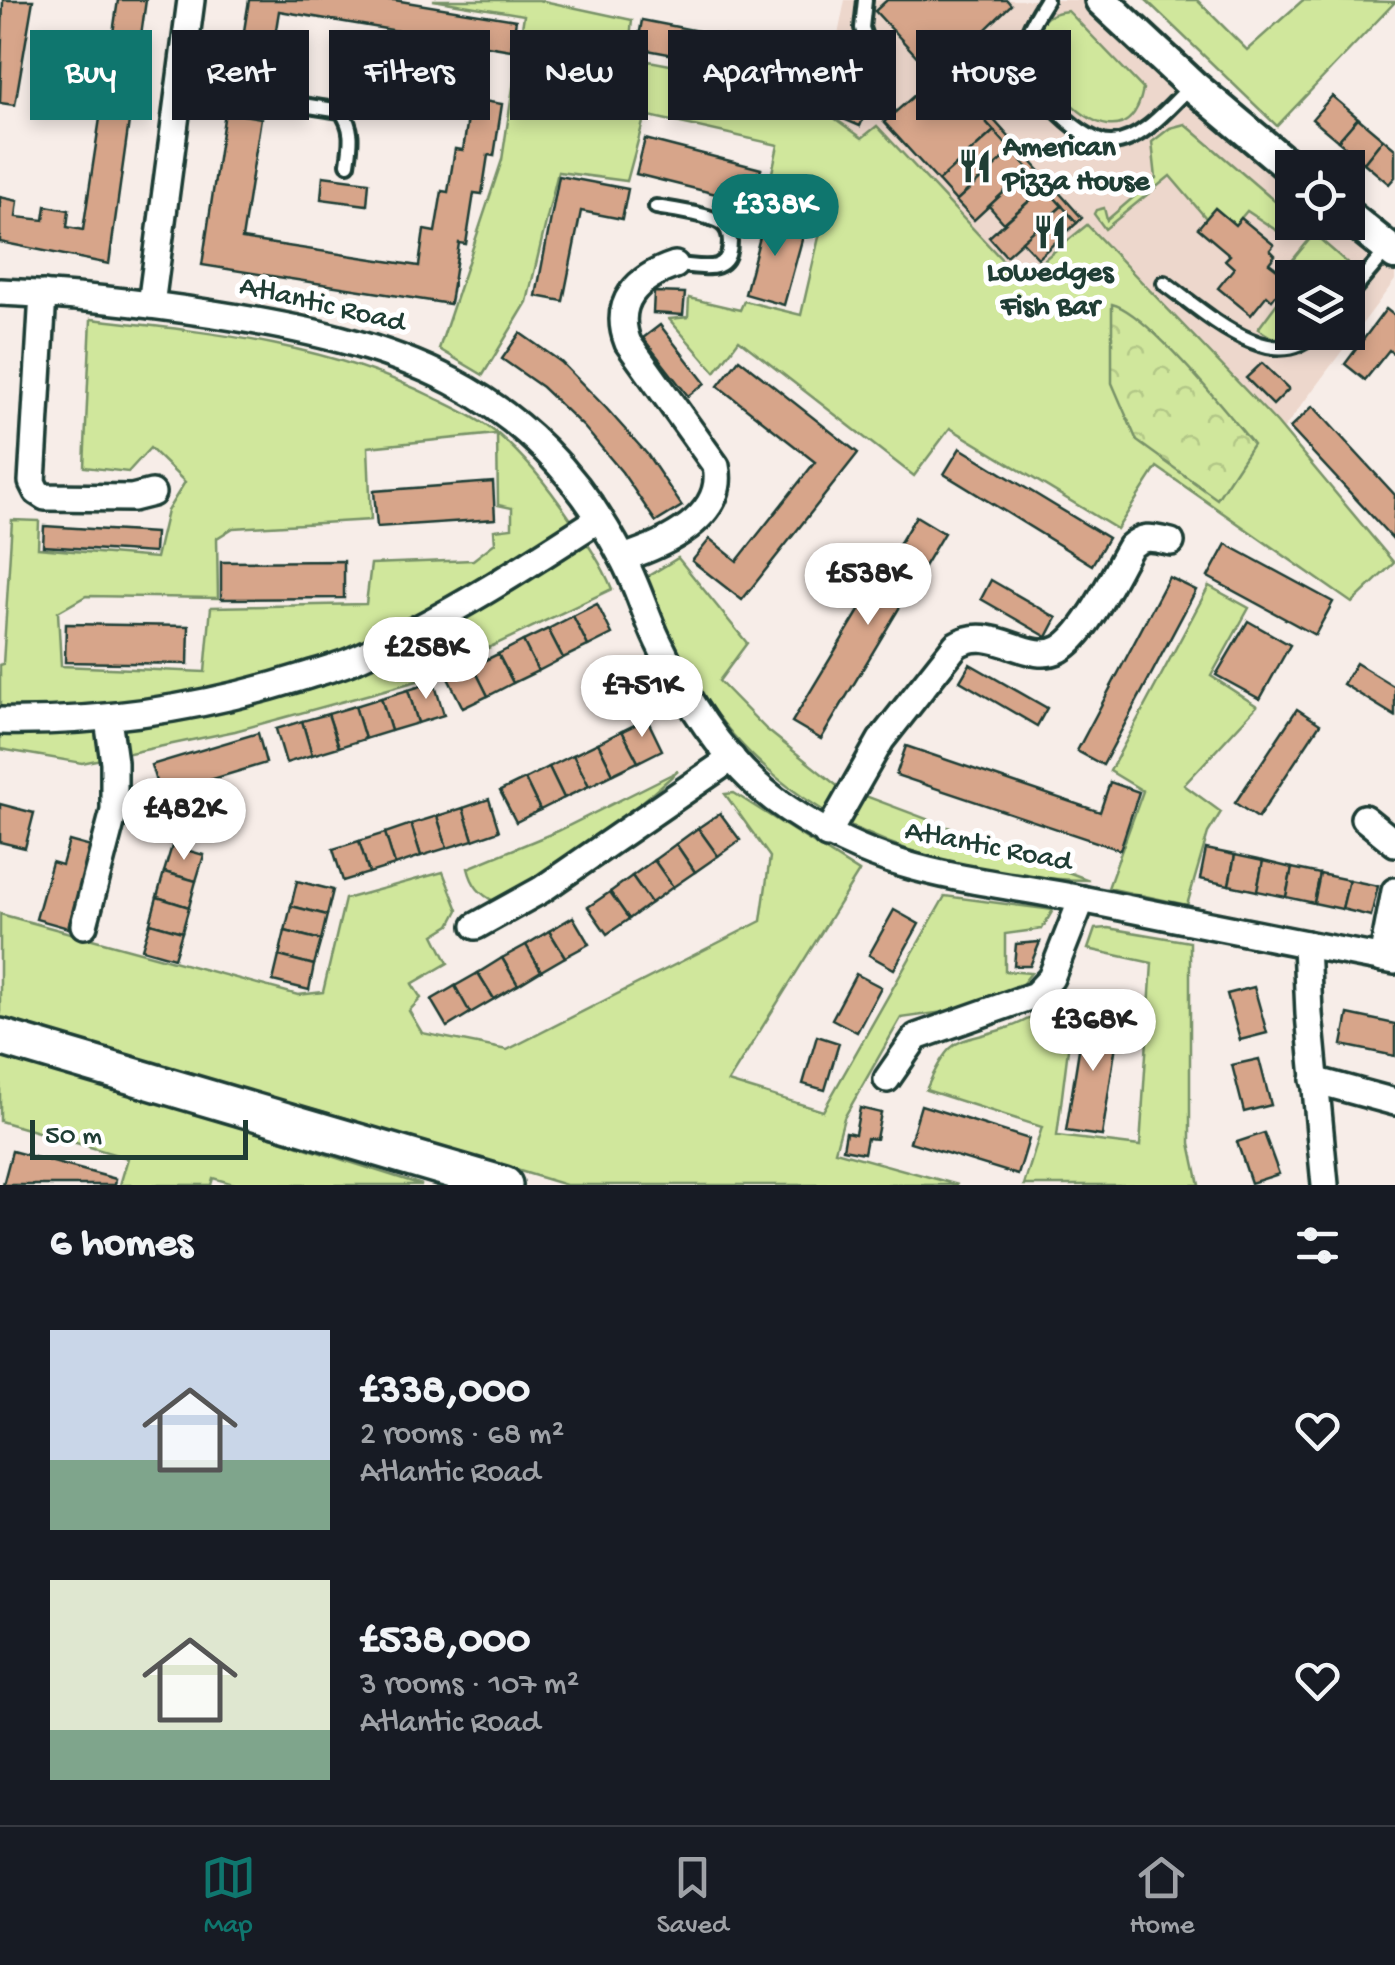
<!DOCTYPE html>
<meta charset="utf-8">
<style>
body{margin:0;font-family:"Gochi Hand",sans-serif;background:#20242c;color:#f1f3f6;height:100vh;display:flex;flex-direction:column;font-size:38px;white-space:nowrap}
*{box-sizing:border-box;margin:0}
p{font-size:32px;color:#9ea1a6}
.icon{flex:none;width:55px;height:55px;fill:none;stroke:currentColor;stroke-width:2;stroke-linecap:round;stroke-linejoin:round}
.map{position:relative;height:1185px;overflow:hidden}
.panel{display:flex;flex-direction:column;background:#171b24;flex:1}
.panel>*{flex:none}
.top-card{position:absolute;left:30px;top:30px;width:1335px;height:90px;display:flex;gap:20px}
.fabs{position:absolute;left:1275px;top:150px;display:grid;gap:20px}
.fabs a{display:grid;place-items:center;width:90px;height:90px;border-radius:0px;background:#171b24;box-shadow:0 5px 15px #0003;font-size:50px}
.scale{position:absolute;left:30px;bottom:25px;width:218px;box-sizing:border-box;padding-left:10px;border:5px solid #1f3d34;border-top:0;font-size:28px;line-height:35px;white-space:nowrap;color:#1f3d34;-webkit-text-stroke:8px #fff;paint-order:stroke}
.price{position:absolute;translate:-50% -85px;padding:0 22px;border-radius:35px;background:#fff;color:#222;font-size:32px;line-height:65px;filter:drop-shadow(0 2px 5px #0008)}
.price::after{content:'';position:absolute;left:50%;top:60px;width:30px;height:22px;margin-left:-15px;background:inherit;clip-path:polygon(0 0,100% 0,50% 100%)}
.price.on{background:#0f766e;color:#fff}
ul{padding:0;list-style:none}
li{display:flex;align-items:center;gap:30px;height:250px;padding:0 50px}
li span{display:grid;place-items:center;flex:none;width:280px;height:200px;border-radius:0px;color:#555}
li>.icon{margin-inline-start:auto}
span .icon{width:120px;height:120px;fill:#fffc;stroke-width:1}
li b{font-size:42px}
h2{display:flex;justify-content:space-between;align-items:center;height:120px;padding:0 50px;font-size:42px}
.chip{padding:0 35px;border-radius:0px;background:#171b24;box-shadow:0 5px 15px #0003;font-size:35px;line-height:90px}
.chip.on{background:#0f766e;color:#fff}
.tabs{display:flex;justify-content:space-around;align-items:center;height:140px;border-top:2px solid #363941;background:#171b24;font-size:28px;color:#9ea1a6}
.tabs a{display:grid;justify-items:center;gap:5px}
.tabs .on{color:#0f766e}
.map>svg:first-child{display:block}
.built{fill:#edd7cc;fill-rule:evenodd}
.grass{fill:#d0e79c;stroke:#789268;stroke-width:2.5;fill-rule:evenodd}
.park{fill:url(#park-crowns);stroke:#789268;stroke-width:2.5}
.building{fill:#d7a58a;stroke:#1f3d34;stroke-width:2.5}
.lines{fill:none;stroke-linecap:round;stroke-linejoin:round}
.service-casing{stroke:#1f3d34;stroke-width:20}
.minor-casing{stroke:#1f3d34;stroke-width:32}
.tertiary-casing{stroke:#1f3d34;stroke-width:38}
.secondary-casing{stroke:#1f3d34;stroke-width:42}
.service{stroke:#fff;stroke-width:12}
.minor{stroke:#fff;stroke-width:25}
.tertiary{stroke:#fff;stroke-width:30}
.secondary{stroke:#fff;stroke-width:35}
.labels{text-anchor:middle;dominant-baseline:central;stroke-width:10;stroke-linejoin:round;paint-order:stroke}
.poi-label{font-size:30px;font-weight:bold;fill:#1f3d34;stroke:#fff;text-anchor:start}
.street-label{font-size:30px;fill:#1f3d34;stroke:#fff}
</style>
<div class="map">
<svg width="1395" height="1185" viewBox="0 0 1395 1185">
<defs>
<pattern id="park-crowns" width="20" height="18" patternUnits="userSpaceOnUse" patternTransform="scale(2.5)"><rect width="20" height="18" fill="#d0e79c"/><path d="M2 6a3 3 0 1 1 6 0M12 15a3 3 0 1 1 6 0" fill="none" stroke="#b2c787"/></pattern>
</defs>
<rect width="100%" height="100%" fill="#f7ede8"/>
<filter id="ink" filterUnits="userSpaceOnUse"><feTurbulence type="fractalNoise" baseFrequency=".01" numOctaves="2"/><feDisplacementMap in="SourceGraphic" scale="20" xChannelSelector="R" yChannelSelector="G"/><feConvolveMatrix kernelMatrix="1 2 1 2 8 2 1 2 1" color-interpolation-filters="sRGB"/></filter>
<g filter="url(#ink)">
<path class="built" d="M845,0H1101L1292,169V222H1348L1395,254V280L1283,430L1088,225L1020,280L878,127L862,138L823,110ZM1292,278H1348V332H1292Z"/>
<g class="grass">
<path d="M433,0H539L632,20L628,57L827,95L823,110L862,138L877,126L1020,279L1087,225L1277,423L1394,563L1352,603L1157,467L1117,529L950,428L914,476L739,340L715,372L669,319L688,317L689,298L740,310L744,301L801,315L822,224L765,205L778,145L645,115L627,181L558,172L527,302L483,375L439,349L502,160L524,15Z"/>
<path d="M1146,0H1197L1247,50L1303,0L1395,2L1277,126Z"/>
<path d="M1068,11L1143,89C1121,202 975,16 1068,11Z"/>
<path d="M1185,124L1292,216V222L1297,223L1285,236L1247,211L1235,225L1215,208L1206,218L1170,176L1105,229L1094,214L1096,210L1104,208L1107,220L1156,178L1152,142L1170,128Z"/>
<path d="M1314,234L1352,267L1348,279L1296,277L1286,268Z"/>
<path d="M1292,283V332L1297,333L1285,340L1271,337L1258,329Z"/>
<path d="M91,319C208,332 326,343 433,397C455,408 480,419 499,435C527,459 548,486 569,517C585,540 601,562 612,589L421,680L235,731L82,763L0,749V665L3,664L12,520L39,521L38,548L156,558L167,511L185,482L150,448L128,472L84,467ZM497,434L498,505L512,508V528L494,530L495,543L473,560L371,564L366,604L211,607L205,672L61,666L58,612L86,596L218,598L217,538L233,528L371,520L368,447Z"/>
<path d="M678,558L747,643L719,681L766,729L836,785L1089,880C937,878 783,823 699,689C677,655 663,614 645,578Z"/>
<path d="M1209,586L1249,608L1211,676L1257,706L1184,785L1221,812L1208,833L1187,905L1108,888L1143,791L1110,771Z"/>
<path d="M678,771C623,820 563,869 496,902C480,895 472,885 468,868L558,831Z"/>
<path d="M734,793L859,872L728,1082L823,1111L945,896L1053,910L1042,929L1005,934V971L1031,973L1020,987L944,1012L901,1018L844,1118L835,1151L958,1185H566L335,1115L0,1021V914L298,995L323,992L345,899L443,872L458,910L450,925L434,935L448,963L412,984L421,998L409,1011L422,1033L507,1050L761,921L770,857L725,794Z"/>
<path d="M1108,928L1190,942V1143L1199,1185H1024L1042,1127L926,1090C952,1031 956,1045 1010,1027C1029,1021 1049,1007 1067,996L1074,1001L1057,1136L1140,1146L1152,963L1088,949L1095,929Z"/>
<path d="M0,1056L230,1124L422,1185H237L213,1178L211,1185H120L128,1158L0,1121Z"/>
</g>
<path class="park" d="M1112,304C1147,312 1228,413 1253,444L1217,499L1137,441L1112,383Z"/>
<g class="building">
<path d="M3,0H33L15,105L0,103Z"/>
<path d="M118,0H146L109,264L0,242V197L18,201L16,217L44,220L46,206L69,210L67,227L83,230Z"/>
<path d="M249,0H394L516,20L511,50L279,11L269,73L238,68Z"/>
<path d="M887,0H1007L1011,5L936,77L875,11Z"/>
<path d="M642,20L836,58L831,85L637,48Z"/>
<path d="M946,67L1082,218L1077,223L941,72Z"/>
<path d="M941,72L994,131L938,181L884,122Z"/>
<path d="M841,93L869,105L860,126L832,114Z"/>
<path d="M1332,96L1358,118L1338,141L1312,119Z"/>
<path d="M471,99L502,104L494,156L488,155L482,194L474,193L466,244L459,243L450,304L202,265L225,112L261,118L242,239L419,266L424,230L435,232L442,191L448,192L455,149L463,150Z"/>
<path d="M1358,118L1383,139L1364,163L1338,141Z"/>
<path d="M994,131L1012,151L956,201L938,181Z"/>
<path d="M645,139L761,169L752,203L636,174Z"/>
<path d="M1383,139L1395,149V177L1389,184L1364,163Z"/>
<path d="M1012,151L1029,169L974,220L956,201Z"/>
<path d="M1029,169L1045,187L1004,223L989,206Z"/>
<path d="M323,176L369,182L367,205L321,199Z"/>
<path d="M559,176L628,189L622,219L581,211L563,301L536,296Z"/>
<path d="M1045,187L1062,206L1006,256L989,237Z"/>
<path d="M1062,206L1077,223L1038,258L1022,241Z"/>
<path d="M1215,208L1235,225L1241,218L1274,245L1270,250L1275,255L1269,263L1289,278L1272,300L1267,295L1251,315L1218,288L1234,268L1225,260L1230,255L1198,228Z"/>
<path d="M766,214L806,225L784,305L745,294Z"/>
<path d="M654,292L685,293L683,315L653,313Z"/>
<path d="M1386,309L1395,316V355L1389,350L1365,380L1345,364Z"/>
<path d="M660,325L705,383L688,396L643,338Z"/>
<path d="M520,333L561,362L606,408L647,454L682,506L656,522L622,472L584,427L542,387L502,359Z"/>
<path d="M739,359L858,453L742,600L692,561L710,539L737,561L815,462L718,386Z"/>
<path d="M1262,363L1289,389L1273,405L1246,378Z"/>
<path d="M1313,406L1395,495L1393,539L1290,428Z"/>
<path d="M960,448L1108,538L1092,565L944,474Z"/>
<path d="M493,482L495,519L377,527L374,491Z"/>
<path d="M916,516L944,533L821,739L792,722Z"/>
<path d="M44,526L155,533L154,553L43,546Z"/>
<path d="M1226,544L1333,602L1315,635L1208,577Z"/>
<path d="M344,561V598L221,599V562Z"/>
<path d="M1169,577L1196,590L1103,765L1077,751Z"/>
<path d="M991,580L1057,618L1047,637L981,599Z"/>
<path d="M597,604L612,634L588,646L573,616Z"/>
<path d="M573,616L588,646L563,658L548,629Z"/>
<path d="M1248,621L1290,645L1260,699L1216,675Z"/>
<path d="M66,624L189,626L188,664L65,662Z"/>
<path d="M548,629L563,658L538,671L523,641Z"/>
<path d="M523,641L538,671L513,683L498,654Z"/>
<path d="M498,654L513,683L488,696L473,666Z"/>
<path d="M1356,663L1395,687V716L1343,684Z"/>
<path d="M970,664L1047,708L1037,726L960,681Z"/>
<path d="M473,666L488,696L463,708L448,678Z"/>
<path d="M434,682L444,715L418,723L408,690Z"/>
<path d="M408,690L418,723L391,731L381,698Z"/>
<path d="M381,698L391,731L365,739L355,706Z"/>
<path d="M355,706L365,739L339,747L328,714Z"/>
<path d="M1297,709L1320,724L1258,818L1235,803Z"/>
<path d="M328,714L339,747L312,755L302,721Z"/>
<path d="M647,719L662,750L638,762L622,731Z"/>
<path d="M302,721L312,755L286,763L276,729Z"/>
<path d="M622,731L638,762L613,774L598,743Z"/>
<path d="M258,733L266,763L160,795L151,765Z"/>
<path d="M598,743L613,774L589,786L573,755Z"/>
<path d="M906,746L1100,812L1110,782L1139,792L1120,850L896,775Z"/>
<path d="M573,755L589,786L564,798L549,767Z"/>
<path d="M549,767L564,798L540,810L525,779Z"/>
<path d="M525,779L540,810L516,822L500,791Z"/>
<path d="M489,799L499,831L473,840L463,808Z"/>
<path d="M0,804L34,813L25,848L0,842Z"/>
<path d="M463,808L473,840L447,848L437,816Z"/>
<path d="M720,813L740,840L718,856L698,828Z"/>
<path d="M437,816L447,848L421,856L411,824Z"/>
<path d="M411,824L421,856L395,865L385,833Z"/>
<path d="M698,828L718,856L695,872L676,844Z"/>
<path d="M385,833L395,865L369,873L359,841Z"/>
<path d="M69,841L91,847L68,928L36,919L52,862L62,865Z"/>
<path d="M359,841L369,873L343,881L333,849Z"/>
<path d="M676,844L695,872L673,887L654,860Z"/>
<path d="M172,846L204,855L196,881L164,872Z"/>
<path d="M1206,849L1235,855L1229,885L1200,879Z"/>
<path d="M1235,855L1263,861L1257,891L1229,885Z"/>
<path d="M654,860L673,887L651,903L632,876Z"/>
<path d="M1263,861L1292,868L1286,897L1257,891Z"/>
<path d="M1292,868L1320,874L1314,903L1286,897Z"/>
<path d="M164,872L196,881L189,907L157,897Z"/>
<path d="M1320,874L1349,880L1342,909L1314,903Z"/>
<path d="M632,876L651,903L629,919L610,892Z"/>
<path d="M1349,880L1378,886L1371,916L1342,909Z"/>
<path d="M297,881L333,890L327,915L291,906Z"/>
<path d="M610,892L629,919L607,934L588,907Z"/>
<path d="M157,897L189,907L182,932L150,923Z"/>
<path d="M291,906L327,915L321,940L285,931Z"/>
<path d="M894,910L919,924L894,969L869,955Z"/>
<path d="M573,917L589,944L565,957L549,931Z"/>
<path d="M150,923L182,932L174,958L142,949Z"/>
<path d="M285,931L321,940L314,965L279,956Z"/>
<path d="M549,931L565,957L541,971L526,945Z"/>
<path d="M1040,942L1030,966H1014L1016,944Z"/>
<path d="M526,945L541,971L518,985L502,958Z"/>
<path d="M279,956L314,965L309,990L273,981Z"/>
<path d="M502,958L518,985L494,999L478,973Z"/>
<path d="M478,973L494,999L470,1013L455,986Z"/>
<path d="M856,974L881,987L857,1032L832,1019Z"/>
<path d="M455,986L470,1013L447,1027L431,1000Z"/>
<path d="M1254,987L1267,1033L1240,1040L1227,994Z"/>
<path d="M1085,1012L1120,1018L1102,1136L1066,1131Z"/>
<path d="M1348,1014L1395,1024V1056L1342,1045Z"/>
<path d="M817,1036L839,1043L825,1090L803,1084Z"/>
<path d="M1259,1059L1271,1105L1244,1112L1232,1065Z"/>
<path d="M921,1105L1029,1139L1018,1175L910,1142Z"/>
<path d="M860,1108L881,1113L876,1139L867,1138L864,1153L843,1149L846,1132L855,1134Z"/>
<path d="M1264,1133L1279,1174L1251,1183L1237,1142Z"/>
<path d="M12,1151L116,1179L115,1185H3Z"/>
</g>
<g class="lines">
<g class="service-casing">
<g id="service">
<path d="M865,0L862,28L881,83"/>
<path d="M1046,0C1034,19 1020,40 1025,64C1030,90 1085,145 1112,143C1143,141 1171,105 1192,85"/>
<path d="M180,86L341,111C354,129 351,143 348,164"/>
<path d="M656,207C673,210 706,214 720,222C727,226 730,234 730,242C730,278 698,265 675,265"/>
<path d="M1164,283C1202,310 1273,378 1316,332"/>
<path d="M1348,296L1388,249"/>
</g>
</g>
<g class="minor-casing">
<g id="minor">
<path d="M0,292C72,295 143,303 214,314C395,342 531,384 622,557C637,584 645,614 658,641C688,705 729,770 788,809C891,878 970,877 1086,900C1189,921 1292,942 1395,961"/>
<path d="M43,294L32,482L37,492L45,497L132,498L152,493"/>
<path d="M151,305L191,0"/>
<path d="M623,558C663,545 727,517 716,466L628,343C612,302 638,277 675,265"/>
<path d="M0,721C103,723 203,708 302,677C321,671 342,666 360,657C445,619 522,569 599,519"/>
<path d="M1364,818L1395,843"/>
<path d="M827,835L881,740L956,645C992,622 1028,666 1060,649C1087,634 1114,574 1130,547C1144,534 1153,538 1171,542"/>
<path d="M84,925L114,811V762L108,719"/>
<path d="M476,926L541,890L732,758"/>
<path d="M1306,944L1309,1014L1325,1185"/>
<path d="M1382,959L1395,891"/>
<path d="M887,1079L916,1037L1035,995L1051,978L1082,899"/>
<path d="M1314,1080L1395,1102"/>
</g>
</g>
<g class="tertiary-casing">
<g id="tertiary">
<path d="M1101,0L1192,85L1292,169"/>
<path d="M1348,216L1395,254"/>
</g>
</g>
<g class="secondary-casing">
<path id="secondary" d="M0,1037L504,1185"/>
</g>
<use href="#service" class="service"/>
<use href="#minor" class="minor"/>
<use href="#tertiary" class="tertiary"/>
<use href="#secondary" class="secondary"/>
</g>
</g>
<defs>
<g id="restaurant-bare" transform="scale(2.7)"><path d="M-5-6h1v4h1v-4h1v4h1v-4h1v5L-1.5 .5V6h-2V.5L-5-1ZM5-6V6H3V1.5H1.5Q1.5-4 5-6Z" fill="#1f3d34" stroke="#fff" stroke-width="2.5" paint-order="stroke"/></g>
</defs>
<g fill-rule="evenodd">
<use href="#restaurant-bare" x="975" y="166"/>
<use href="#restaurant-bare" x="1050" y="232"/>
</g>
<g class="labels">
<g class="poi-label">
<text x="1003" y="149">American<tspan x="1003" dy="34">Pizza House</tspan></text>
<text x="1050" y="274" text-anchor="middle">Lowedges<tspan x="1050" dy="34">Fish Bar</tspan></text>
</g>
<g class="street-label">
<text transform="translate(322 306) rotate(13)">Atlantic Road</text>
<text transform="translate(988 848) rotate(11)">Atlantic Road</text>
</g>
</g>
</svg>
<div class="fabs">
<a><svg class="icon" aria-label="locate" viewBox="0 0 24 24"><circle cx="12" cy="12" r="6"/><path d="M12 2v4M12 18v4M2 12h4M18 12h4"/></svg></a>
<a><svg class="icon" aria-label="layers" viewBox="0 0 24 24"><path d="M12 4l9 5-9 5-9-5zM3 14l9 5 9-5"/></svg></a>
</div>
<div class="scale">50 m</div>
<b class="price on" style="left:775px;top:259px">£338K</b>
<b class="price" style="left:868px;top:628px">£538K</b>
<b class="price" style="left:426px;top:702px">£258K</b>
<b class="price" style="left:642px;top:740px">£751K</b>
<b class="price" style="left:184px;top:863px">£482K</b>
<b class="price" style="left:1093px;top:1074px">£368K</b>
<div class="top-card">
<a class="chip on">Buy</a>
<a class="chip">Rent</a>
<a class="chip">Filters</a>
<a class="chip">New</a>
<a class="chip">Apartment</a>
<a class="chip">House</a>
</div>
</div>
<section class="panel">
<h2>6 homes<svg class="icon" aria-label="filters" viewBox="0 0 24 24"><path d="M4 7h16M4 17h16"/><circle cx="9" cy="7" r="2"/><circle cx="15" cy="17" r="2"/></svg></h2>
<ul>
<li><span style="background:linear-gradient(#c9d6e8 65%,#7fa58c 0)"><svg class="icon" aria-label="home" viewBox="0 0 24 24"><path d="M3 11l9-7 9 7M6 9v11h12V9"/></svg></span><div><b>£338,000</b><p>2 rooms · 68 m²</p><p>Atlantic Road</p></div><svg class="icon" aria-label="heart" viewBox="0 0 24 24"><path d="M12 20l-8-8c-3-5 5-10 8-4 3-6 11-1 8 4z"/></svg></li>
<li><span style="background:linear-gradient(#dfe7d0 75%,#7fa58c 0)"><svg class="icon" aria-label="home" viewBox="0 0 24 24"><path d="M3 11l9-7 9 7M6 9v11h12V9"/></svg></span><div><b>£538,000</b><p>3 rooms · 107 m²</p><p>Atlantic Road</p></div><svg class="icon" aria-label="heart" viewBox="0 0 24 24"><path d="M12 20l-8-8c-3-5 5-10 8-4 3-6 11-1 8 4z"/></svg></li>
</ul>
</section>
<nav class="tabs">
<a class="on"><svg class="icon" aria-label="map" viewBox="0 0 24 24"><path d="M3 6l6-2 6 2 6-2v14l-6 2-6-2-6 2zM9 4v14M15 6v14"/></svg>Map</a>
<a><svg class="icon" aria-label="saved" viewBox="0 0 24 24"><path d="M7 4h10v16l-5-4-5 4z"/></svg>Saved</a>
<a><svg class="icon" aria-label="home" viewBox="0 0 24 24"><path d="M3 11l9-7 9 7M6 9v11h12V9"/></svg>Home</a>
</nav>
